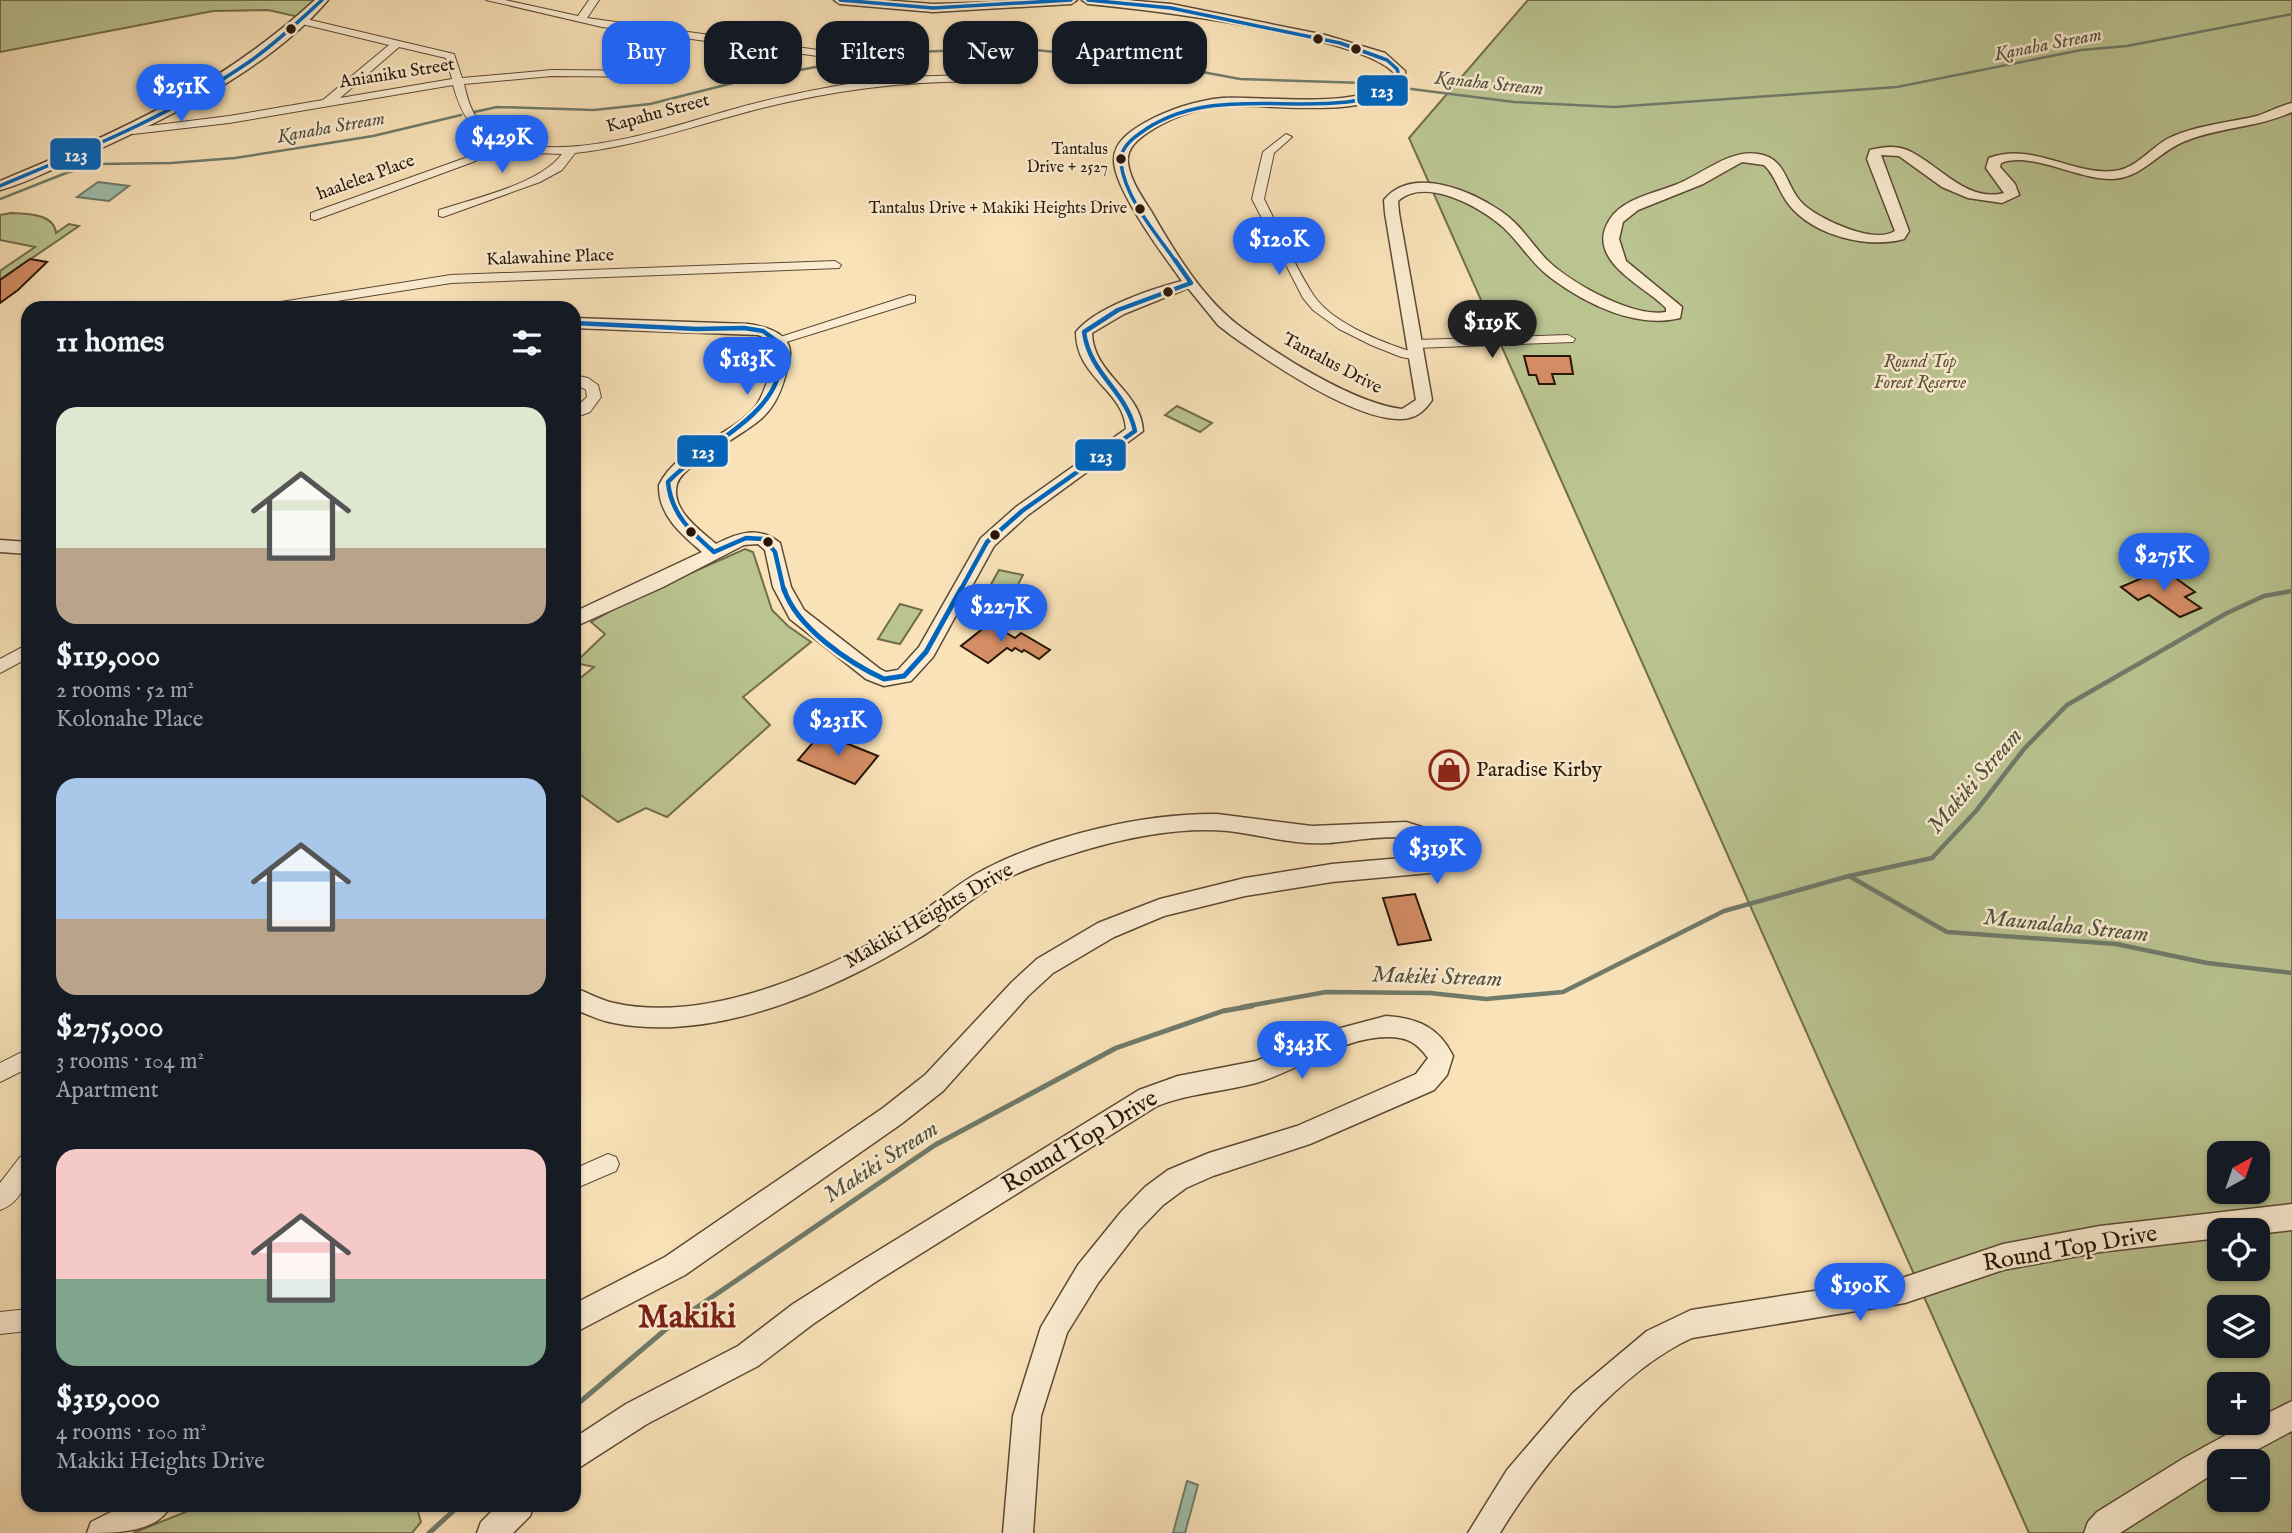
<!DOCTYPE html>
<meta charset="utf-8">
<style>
body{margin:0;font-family:"IM FELL English",serif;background:#20242c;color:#f1f3f6;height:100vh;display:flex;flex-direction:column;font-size:26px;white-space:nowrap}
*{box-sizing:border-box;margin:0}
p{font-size:23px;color:#9ea1a6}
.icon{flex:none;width:38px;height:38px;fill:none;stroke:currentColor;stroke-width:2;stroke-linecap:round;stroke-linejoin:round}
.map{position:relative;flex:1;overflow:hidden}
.sheet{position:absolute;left:21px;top:301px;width:560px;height:1211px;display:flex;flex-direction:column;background:#171b24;border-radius:21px;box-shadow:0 2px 5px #0004}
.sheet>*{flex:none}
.hud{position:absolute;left:602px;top:21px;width:665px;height:63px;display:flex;gap:14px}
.needle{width:46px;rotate:40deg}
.buttons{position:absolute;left:2207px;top:1141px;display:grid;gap:14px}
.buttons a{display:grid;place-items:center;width:63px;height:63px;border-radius:14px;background:#171b24;box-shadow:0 2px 5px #0004;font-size:35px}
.price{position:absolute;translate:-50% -60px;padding:0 16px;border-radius:24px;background:#2563eb;color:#fff;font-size:23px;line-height:46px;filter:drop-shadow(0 2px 4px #0008)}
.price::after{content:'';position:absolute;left:50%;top:42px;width:21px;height:16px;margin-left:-10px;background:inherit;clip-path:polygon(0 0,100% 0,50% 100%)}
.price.on{background:#222;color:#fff}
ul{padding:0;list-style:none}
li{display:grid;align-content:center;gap:14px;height:371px;padding:0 35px}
li span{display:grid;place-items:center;height:217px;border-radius:21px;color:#555}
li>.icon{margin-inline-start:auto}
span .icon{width:126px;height:126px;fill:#fffc;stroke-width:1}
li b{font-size:30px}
h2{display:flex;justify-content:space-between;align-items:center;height:84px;padding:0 35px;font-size:30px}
.pill{padding:0 24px;border-radius:21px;background:#171b24;box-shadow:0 2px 5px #0004;font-size:24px;line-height:63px}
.pill.on{background:#2563eb;color:#fff}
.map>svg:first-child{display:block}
.green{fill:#bac491;stroke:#716d4c;stroke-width:2;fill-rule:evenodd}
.water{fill:#9ebeab;stroke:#6f7b6a;stroke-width:2}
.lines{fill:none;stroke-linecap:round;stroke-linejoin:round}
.stream-far2{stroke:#6f7b6a;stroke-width:2.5}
.stream-far1{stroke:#6f7b6a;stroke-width:4.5}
.stream{stroke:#6f7b6a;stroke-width:5}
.building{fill:#d68e65;stroke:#281608;stroke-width:2}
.minor-casing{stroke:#5c4934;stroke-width:2}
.tertiary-casing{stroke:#5c4934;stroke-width:3}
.minor{fill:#fbecd1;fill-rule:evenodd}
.tertiary{fill:#fbecd1;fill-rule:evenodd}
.bus-1-far2-casing{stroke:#fbecd1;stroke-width:7}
.bus-1-far1-casing{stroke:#fbecd1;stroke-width:9}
.bus-1-casing{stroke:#fbecd1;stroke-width:10}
.bus-1-far2{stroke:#0065bd;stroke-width:3.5}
.bus-1-far1{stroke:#0065bd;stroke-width:4.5}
.bus-1{stroke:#0065bd;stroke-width:5}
.bus-dot{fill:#281608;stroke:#fbecd1;stroke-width:2.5}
.labels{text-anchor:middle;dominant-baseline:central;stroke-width:5;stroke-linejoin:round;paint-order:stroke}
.far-bus-label{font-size:16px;fill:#281608;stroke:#fbecd1;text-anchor:end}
.far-street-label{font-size:18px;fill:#281608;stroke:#fbecd1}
.far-park-label{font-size:18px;font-style:italic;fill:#5b5338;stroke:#fbecd1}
.far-water-label{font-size:19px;font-style:italic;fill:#515141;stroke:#fbecd1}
.poi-label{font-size:21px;fill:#281608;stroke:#fbecd1;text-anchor:start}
.street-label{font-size:21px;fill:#281608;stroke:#fbecd1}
.water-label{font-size:23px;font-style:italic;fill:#515141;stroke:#fbecd1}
.near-street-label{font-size:24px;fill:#281608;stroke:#fbecd1}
.near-district-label{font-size:33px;font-weight:bold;fill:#7a1f14;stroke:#fbecd1}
.line-badge{stroke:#fbecd1;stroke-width:2.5}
.badge-label{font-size:19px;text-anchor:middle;font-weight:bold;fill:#fff}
</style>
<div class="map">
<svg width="2292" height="1533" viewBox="0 0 2292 1533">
<rect width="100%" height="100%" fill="#f9e2b8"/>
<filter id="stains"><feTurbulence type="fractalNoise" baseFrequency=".00286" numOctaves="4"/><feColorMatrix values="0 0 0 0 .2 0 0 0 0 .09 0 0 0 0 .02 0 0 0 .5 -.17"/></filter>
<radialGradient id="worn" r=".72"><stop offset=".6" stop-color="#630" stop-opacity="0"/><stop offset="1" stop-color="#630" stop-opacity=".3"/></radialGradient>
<g class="green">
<path d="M0,0H314L299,17L268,10L213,11L0,52Z"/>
<path d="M1528,0H2292V1533H2029L1409,138ZM2219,1153H2258V1192H2219ZM2219,1230H2258V1269H2219ZM2219,1307H2258V1346H2219ZM2219,1384H2258V1423H2219ZM2219,1461H2258V1500H2219Z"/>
<path d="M11,213C27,214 54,213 56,233L69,224L79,226L0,280V271L35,247L0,240V215Z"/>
<path d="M1177,406L1212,423L1200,432L1165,415Z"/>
<path d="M745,549L753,552L772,610L788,626L811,642L743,697L770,725L667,817L646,808L618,822L574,790V683L594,667L575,663L605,634L591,622L632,599Z"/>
<path d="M999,570L1023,575L1005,610L980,604Z"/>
<path d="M900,604L922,610L900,644L878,639Z"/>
<path d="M203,1505H416L421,1522L412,1533H133Z"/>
</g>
<g class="water">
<path d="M98,182L129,186L109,201L77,197Z"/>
<path d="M1187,1481L1198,1485L1185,1533H1173Z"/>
</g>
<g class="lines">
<g class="stream-far2">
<path d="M474,112L497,107L594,110L650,104L745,80L892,53L1015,48L1143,61L1240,79L1364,83L1514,102L1614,107L1897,87L2081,50L2127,46L2292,14"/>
<path d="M0,199L66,173L98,164L171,163L235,158L373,136L461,115"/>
</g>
<g class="stream-far1">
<path d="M1849,876L1947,932L2116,944L2207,963L2292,973"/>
<path d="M1242,1007L1326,992L1430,993L1486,999L1563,992L1724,911L1849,876L1932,858L1976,811L2024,749L2067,705L2227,613L2264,596L2292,591"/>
</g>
<g class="stream">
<path d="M574,1407L671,1325L935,1145L1116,1048L1223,1011L1252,1006"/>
<path d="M429,1533L460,1505"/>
</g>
</g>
<g class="building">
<path d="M30,259L47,262L18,290L0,303V280Z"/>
<path d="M1524,356H1570L1573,374H1552L1555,384H1539L1536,375H1529Z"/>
<path d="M2154,573L2165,581L2174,577L2195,592L2185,597L2201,608L2180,617L2149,595L2138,600L2121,587Z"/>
<path d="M990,623L1015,638L1021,633L1050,650L1039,659L1024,650L1022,652L1015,648L1012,651L1007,648L988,663L961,646Z"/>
<path d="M821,733L878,756L855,784L798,760Z"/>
<path d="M1415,894L1431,940L1398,945L1383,898Z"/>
</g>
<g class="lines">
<g class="minor-casing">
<g id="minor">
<path d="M486,0H505L578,16L589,0H599L587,18L818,50L823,53L818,56L602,27Z"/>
<path d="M302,18L454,54L462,78L552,70L668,71L673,74L668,77L552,76L464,84C467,97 471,113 481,123C532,176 666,128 727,111C757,102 789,95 820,89C878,77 936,74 995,76L1000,79L995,82C916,79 839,89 762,108C699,124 639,146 575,153L562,170L540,182L443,217L439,216V210C475,198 540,184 562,154L534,153L507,146L473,162L315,220L311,219V213L465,158L497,142C469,127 462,116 453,85L229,123L133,134L127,131L133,128L229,116L323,100L389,45L298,23V19ZM399,47L446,58L452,79L340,98Z"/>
<path d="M1286,134L1292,137L1274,153L1264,199C1280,230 1294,266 1314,296C1334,325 1390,346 1423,355V361L1401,357L1371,345L1339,329L1313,310L1303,298L1252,199L1263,152Z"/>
<path d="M835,261L841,265L839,268L451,283L292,308H262L268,304L451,275Z"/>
<path d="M910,295L915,296V302L783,343L778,344L771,340Z"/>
<path d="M1568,335L1575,339L1573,342L1416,348L1409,344L1416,340Z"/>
<path d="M574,375L588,378L598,385L601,397L590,412L574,418V409L587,397L586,390L574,383Z"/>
<path d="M28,644V658L0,673V659Z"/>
<path d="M28,1049V1068L0,1082V1063Z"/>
<path d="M28,1154C28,1177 25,1201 0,1210V1183L20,1157Z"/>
<path d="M608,1154L616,1157L619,1164L616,1171L574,1189V1169Z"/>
<path d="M28,1309V1331L0,1334V1312Z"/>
</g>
</g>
<g class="tertiary-casing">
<g id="tertiary">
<path d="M315,0H328C266,73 156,124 70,162C47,171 24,184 0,190V181C118,132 219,88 315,0Z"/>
<path d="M834,0H881L933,4L1077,0L1071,4L933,12L840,4Z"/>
<path d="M1082,0H1125L1171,4L1325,35L1385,53L1405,71V80C1373,124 1270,102 1221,106C1194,109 1169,118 1147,133C1137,140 1126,149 1128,163C1130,180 1142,197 1151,211C1174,251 1203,300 1242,328C1281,357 1354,403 1402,409L1416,400L1385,213L1384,200C1412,165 1472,191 1502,212C1520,224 1531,243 1546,259C1569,282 1632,318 1666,312V308C1645,286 1583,260 1610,219C1623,199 1654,193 1675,185C1702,175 1729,149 1758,154C1787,158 1785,186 1802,203C1818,219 1874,245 1895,231L1867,159L1870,150C1883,147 1895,145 1907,150C1939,164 1966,203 2004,193L1986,168L1989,158C2035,141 2077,179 2120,170C2139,165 2152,147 2169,138C2197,125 2227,123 2257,116C2269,112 2280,106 2292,103V112C2257,128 2218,127 2183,142C2157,153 2142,178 2112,179C2078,180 2032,151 2001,163L2000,167L2015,184L2019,195L2002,203L1968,198L1942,187L1899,156L1881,155L1909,231L1904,239C1868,249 1815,236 1790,206C1779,193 1776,176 1764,165L1742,162L1703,184L1638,210L1623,222L1619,239L1626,261L1682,307L1680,318C1636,329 1586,304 1551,278C1532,264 1521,244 1504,228C1481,207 1425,176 1398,201L1399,213L1432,400C1425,411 1415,419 1401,419C1354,420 1271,363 1232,336L1218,325L1188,288L1124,314L1092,333C1093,375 1141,390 1143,431L1028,515L994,546L933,657L911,681L884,686L866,679L790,619L773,587L765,550L758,544L744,545L663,587L574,627V612L702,552C681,534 658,515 659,485C679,445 729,439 756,406C763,396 779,355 772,344C769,339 763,337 758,335L574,328V318L748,324C768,327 796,335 789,361C785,380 779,401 765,415C748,434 683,463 677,484C670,510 700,530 716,544C739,532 759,526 780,543L791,587L804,610L880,669L886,672L898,670L919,647L981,538L1016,507L1126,429C1124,390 1076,378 1076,332C1096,307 1152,289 1182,281C1164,256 1115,191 1114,161C1113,142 1132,130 1146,122C1170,109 1195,101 1222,98C1259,95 1377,113 1395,74C1363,35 1144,9 1088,4Z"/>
<path d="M0,540L28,542V554L0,552Z"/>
<path d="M1217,814L1312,826L1406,822L1444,834L1452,850L1451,857L1448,863L1430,873L1332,882L1245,896L1164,916L1114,937L1053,973L1028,996L943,1091L901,1124L685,1275L574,1333V1304L665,1257L883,1108L925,1075L1012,982L1037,959L1098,923L1160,899L1245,878L1332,864L1425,856L1430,850C1416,827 1351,842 1328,843C1294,845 1261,835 1228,831C1183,827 1135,836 1092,848C1062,857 1030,866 1002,881C972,896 948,921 919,938C835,990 714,1043 614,1023C600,1021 587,1014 574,1009V988C587,992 600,1000 614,1003C706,1024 826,972 904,924C933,907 956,883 987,868C1053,835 1144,813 1217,814Z"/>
<path d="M1386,1016C1417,1018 1439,1027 1453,1056L1447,1075L1434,1090L1310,1144L1213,1176L1186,1188L1163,1205L1139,1230L1098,1283L1067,1333L1041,1416L1033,1533H1003L1013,1416L1041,1327L1078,1265L1121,1212L1145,1187L1168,1170L1209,1153L1297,1126L1416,1074L1428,1058C1417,1043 1408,1037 1388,1037C1342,1037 1300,1070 1256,1083C1223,1092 1189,1093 1157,1106L877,1281L813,1324L758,1366L647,1424L574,1471V1438L626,1404L738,1346L793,1304L858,1263L1139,1090L1178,1076L1256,1061L1337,1029Z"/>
<path d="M2292,1204V1230L2258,1234V1230H2219V1238L2100,1252L2003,1270L1905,1303L1692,1338C1619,1371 1541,1465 1500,1533H1468L1507,1470L1573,1393L1647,1331L1691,1310L1905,1277L2003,1244L2100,1226Z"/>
<path d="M2292,1401V1431L2236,1461H2219V1470L2120,1533H2084L2088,1522L2097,1512L2184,1458L2248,1423H2258V1418Z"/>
<path d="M125,1505H171C158,1533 115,1533 87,1533L91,1522Z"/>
<path d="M498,1505H534L530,1516L513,1533H477L481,1522Z"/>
</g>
</g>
<use href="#minor" class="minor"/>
<use href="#tertiary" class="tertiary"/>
<g class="bus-1-far2-casing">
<g id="bus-1-far2">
<path d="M840,0L933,8L1071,0"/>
<path d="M1088,0L1171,8L1340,43L1387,60L1397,69L1400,79C1384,90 1366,100 1347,102C1276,110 1201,88 1139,134C1129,141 1119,151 1121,164C1126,200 1156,233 1176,262"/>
<path d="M0,186C85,150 172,115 249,62C275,44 298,22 322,0"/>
</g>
</g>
<g class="bus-1-far1-casing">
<g id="bus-1-far1">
<path d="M574,323L697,329L744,328L763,331L778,342C797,410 704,442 668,482C671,514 691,532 714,552L746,538L765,539L775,552L784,591"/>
<path d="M960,591L987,542L1022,511L1135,431C1126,390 1090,375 1084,332L1118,310L1191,283L1175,260"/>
</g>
</g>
<g class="bus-1-casing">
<path id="bus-1" d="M784,589C796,627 849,663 884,679L904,676L926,652L961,589"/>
</g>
<use href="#bus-1-far2" class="bus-1-far2"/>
<use href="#bus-1-far1" class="bus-1-far1"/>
<use href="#bus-1" class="bus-1"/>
</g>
<defs>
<g id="shop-ring" transform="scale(2.0125)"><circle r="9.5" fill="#fbecd1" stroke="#8f2418" stroke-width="1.5"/><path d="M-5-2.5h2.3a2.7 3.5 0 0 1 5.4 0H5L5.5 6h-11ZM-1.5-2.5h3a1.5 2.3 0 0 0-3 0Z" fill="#8f2418"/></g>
</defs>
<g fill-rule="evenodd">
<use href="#shop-ring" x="1449" y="770"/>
</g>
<g class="bus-dot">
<circle cx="291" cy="29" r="6"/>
<circle cx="1318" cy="39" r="6"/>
<circle cx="1356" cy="49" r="6"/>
<circle cx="1121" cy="159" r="6"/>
<circle cx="1140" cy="209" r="6"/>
<circle cx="1168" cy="292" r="6"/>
<circle cx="691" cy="532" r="6"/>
<circle cx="995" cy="535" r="6"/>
<circle cx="768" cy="542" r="6"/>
</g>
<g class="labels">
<g class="far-bus-label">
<text x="1108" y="150">Tantalus<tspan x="1108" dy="18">Drive + 2527</tspan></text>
<text x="1127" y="209">Tantalus Drive + Makiki Heights Drive</text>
</g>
<g class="far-street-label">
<text transform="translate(397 74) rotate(-9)">Anianiku Street</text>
<text transform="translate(658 114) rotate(-15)">Kapahu Street</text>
<text transform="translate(366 178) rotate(-20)">haalelea Place</text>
<text transform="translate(550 258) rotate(-2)">Kalawahine Place</text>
<text transform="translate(1332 364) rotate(28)">Tantalus Drive</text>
</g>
<g class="far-park-label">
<text x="1920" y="362">Round Top<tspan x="1920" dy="21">Forest Reserve</tspan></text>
</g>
<g class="far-water-label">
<text transform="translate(2048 45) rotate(-11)">Kanaha Stream</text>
<text transform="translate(1489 84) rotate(6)">Kanaha Stream</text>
<text transform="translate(331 128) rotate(-10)">Kanaha Stream</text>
</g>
<g class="poi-label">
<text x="1476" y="770">Paradise Kirby</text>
</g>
<g class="street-label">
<text transform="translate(929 916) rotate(-30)">Makiki Heights Drive</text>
</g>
<g class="water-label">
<text transform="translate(1975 781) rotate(-49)">Makiki Stream</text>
<text transform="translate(2066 926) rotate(6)">Maunalaha Stream</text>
<text transform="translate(1437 977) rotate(2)">Makiki Stream</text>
<text transform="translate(881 1162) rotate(-33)">Makiki Stream</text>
</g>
<g class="near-street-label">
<text transform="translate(1080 1142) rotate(-31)">Round Top Drive</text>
<text transform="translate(2070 1249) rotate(-10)">Round Top Drive</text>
</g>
<g class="near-district-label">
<text x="687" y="1318">Makiki</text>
</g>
</g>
<g class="line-badge">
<rect x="1356" y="74" width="53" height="33" rx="7" fill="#0065bd"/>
<rect x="49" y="137" width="53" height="34" rx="7" fill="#0065bd"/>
<rect x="676" y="434" width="53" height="34" rx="7" fill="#0065bd"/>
<rect x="1074" y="438" width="53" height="34" rx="7" fill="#0065bd"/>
</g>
<g class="badge-label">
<text x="1382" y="97">123</text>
<text x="76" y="161">123</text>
<text x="703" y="458">123</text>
<text x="1101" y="462">123</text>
</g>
<rect width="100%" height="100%" filter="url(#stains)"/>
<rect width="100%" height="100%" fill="url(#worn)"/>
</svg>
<div class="buttons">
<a><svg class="needle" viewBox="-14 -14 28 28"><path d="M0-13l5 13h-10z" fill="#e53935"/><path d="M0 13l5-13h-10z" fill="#9ea1a6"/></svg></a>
<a><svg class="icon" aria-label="locate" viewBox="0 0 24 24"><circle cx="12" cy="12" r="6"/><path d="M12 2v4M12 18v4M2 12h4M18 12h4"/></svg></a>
<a><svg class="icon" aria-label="layers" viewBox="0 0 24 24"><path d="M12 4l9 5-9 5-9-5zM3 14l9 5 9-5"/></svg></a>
<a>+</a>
<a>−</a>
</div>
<b class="price" style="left:181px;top:124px">$251K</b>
<b class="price" style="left:502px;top:175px">$429K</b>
<b class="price" style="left:1279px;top:277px">$120K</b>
<b class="price on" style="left:1492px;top:360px">$119K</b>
<b class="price" style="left:747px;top:397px">$183K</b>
<b class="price" style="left:2164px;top:593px">$275K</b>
<b class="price" style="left:1001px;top:644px">$227K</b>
<b class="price" style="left:838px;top:758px">$231K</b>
<b class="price" style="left:1437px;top:886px">$319K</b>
<b class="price" style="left:1302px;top:1081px">$343K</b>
<b class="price" style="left:1860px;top:1323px">$190K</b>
<div class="hud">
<a class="pill on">Buy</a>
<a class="pill">Rent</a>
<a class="pill">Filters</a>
<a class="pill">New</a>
<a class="pill">Apartment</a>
</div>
<section class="sheet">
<h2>11 homes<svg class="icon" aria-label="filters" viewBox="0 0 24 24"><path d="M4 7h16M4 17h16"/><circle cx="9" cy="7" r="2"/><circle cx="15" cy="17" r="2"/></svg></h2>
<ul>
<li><span style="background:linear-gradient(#dfe7d0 65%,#b9a48a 0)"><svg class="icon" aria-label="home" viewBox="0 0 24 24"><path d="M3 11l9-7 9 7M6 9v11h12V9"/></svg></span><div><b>$119,000</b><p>2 rooms · 52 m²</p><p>Kolonahe Place</p></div></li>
<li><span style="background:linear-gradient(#a9c7e8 65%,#b9a48a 0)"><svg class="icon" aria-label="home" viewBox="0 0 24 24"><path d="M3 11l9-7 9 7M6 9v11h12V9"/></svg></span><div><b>$275,000</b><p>3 rooms · 104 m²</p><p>Apartment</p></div></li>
<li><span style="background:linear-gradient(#f6c9c9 60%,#7fa58c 0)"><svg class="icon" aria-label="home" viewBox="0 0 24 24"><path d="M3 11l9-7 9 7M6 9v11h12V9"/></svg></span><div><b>$319,000</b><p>4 rooms · 100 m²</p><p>Makiki Heights Drive</p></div></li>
</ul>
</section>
</div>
